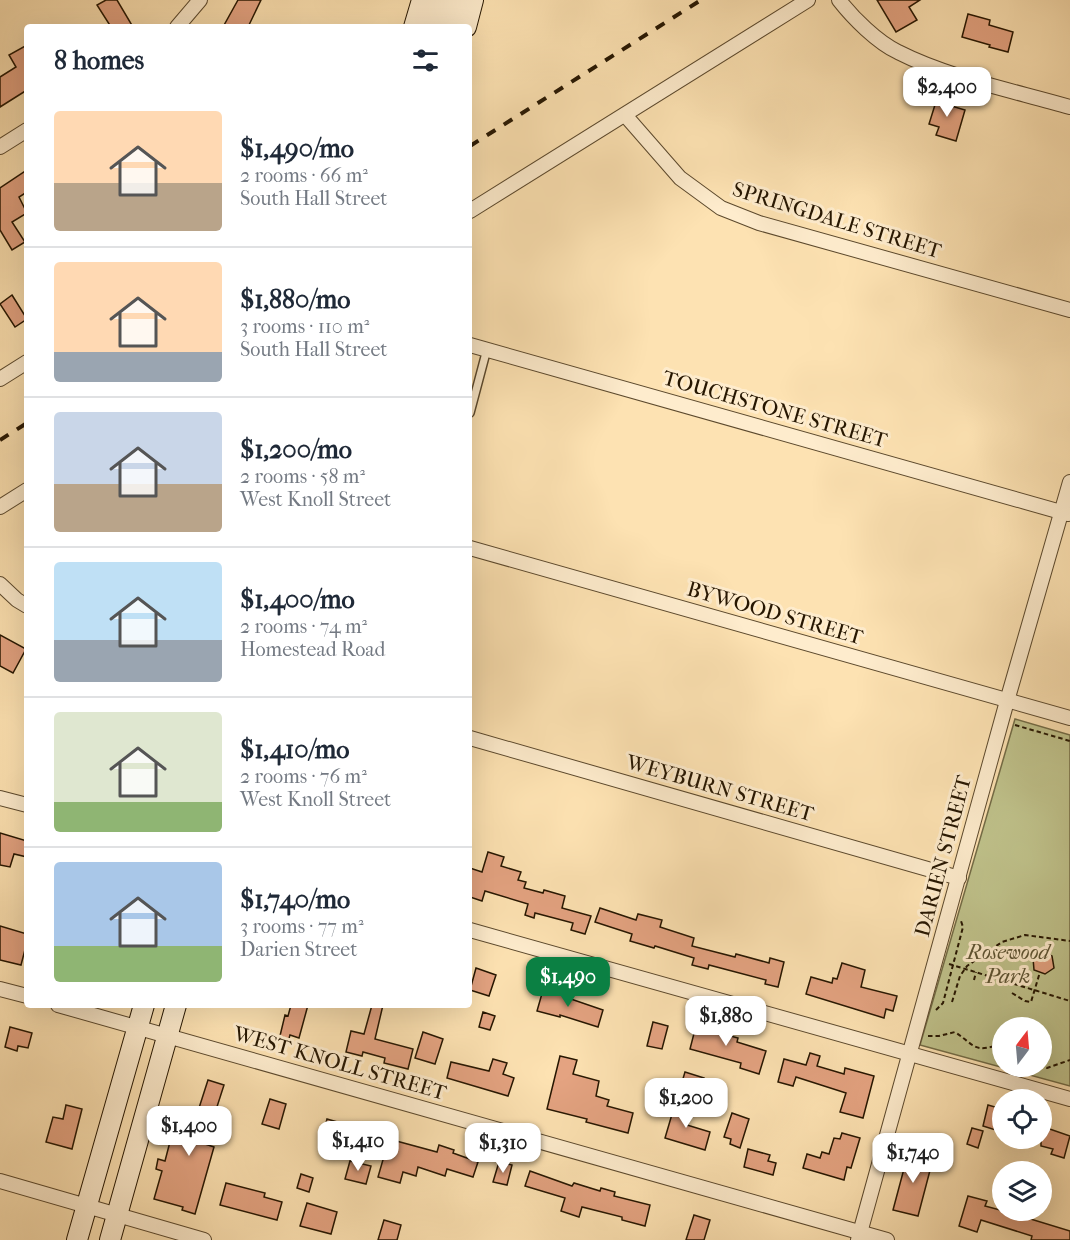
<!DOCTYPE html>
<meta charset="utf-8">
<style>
body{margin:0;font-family:"IM FELL French Canon",serif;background:#f2f2f3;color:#1f2937;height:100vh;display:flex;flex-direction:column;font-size:22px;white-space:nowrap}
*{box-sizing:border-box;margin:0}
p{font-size:20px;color:#747a83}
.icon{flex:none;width:33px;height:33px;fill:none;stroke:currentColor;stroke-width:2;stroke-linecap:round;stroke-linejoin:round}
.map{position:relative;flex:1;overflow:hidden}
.panel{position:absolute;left:24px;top:24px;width:448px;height:984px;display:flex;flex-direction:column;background:#fff;border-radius:6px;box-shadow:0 6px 24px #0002}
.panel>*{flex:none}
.needle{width:39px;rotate:16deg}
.fabs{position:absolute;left:992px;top:1017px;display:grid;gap:12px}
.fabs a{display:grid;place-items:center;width:60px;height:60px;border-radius:50%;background:#fff;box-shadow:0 6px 24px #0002;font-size:30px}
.price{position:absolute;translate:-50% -51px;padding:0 14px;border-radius:12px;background:#fff;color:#222;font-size:20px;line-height:39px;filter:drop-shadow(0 2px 3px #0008)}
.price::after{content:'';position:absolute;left:50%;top:36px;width:18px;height:14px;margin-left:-9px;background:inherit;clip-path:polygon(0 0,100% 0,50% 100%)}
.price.selected{background:#0b8043;color:#fff}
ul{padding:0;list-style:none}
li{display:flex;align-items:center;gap:18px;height:150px;padding:0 30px}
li+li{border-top:2px solid #e0e1e3}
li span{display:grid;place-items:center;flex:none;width:168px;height:120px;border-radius:6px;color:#555}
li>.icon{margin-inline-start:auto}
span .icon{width:72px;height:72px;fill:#fffc;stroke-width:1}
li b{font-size:26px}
h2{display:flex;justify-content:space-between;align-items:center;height:72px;padding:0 30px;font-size:26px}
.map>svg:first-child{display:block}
.green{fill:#c0c38c;stroke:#736c46;stroke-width:1.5;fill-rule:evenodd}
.building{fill:#e4a381;stroke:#261601;stroke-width:1.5}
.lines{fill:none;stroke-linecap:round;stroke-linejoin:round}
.service-casing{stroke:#5c492d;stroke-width:10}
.minor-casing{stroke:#5c492d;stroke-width:16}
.secondary-casing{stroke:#261601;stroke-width:22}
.path{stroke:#261601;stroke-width:2;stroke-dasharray:4.5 3;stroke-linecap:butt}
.service{stroke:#feeccd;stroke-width:7}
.minor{stroke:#feeccd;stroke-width:14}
.secondary{stroke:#feeccd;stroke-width:20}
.rail{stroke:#261601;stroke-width:4;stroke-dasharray:10 10;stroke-linecap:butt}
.labels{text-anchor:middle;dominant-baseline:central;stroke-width:6;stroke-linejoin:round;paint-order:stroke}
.street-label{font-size:21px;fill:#261601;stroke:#feeccd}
.park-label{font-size:21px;font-style:italic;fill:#5c5332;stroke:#feeccd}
</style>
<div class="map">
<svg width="1070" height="1240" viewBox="0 0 1070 1240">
<rect width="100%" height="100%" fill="#fde2b2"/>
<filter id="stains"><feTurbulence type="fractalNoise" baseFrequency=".00333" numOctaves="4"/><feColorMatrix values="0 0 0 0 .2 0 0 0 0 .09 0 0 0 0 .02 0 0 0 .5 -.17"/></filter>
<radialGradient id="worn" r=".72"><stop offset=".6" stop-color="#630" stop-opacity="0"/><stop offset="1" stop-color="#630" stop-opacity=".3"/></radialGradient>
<path class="green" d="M1015,719L1070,735V1086L920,1045ZM1002,1028H1041V1066H1002Z"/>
<g class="building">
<path d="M106,0H117L133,27H111L97,5Z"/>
<path d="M238,0H261L248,27H223Z"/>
<path d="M877,0H920L909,7L917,20L896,32Z"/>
<path d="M968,14L990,20L989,25L1013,32L1008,52L989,47L990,45L962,37Z"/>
<path d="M27,45V90L0,107V77L16,67L9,55Z"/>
<path d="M939,92L951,95L948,105L965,110L956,141L936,135L939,127L929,124Z"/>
<path d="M27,170V192L19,197L27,213L12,222L25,242L12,250L0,230V188Z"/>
<path d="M12,295L27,319L15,327L0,304Z"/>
<path d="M0,635L26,649L13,673L0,666Z"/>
<path d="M0,833L27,841V857L14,854L10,867L0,865Z"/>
<path d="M488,852L504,857L501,866L521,872L518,880L526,882L524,888L543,893L544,890L565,896L562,908L591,916L585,934L571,930L573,923L535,913L534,918L525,915L528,904L485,891L482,901L470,897V868L482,872Z"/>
<path d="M600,908L636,920L638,914L662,920L660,927L694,938L692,946L735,957L736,954L769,963L770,958L784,962L778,987L765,984L766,980L709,965L708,969L692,965L694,958L655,946L654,948L630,941L632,934L595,922Z"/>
<path d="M0,926L27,934V942L21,965L0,960Z"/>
<path d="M1043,952L1052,956L1054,968L1045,974L1034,970L1033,958Z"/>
<path d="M842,963L865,970L861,987L897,996L893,1011L886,1009L884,1018L806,994L811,977L832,983L833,978L837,979Z"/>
<path d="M476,968L496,975L489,996L470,990Z"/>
<path d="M549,988L566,993L565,997L603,1010L598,1027L560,1015V1017L537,1011L543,990L548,992Z"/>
<path d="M291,1005H308L299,1038L290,1035L288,1042L279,1040L285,1015L288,1016Z"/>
<path d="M372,1005H383L375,1039L413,1049L408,1069L384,1063L385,1058L363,1052L362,1056L346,1052L351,1031L364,1034Z"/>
<path d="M483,1012L495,1016L490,1030L479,1027Z"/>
<path d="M699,1014L711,1017L708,1030L738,1038L737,1042L766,1051L759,1074L740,1068L741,1063L690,1049Z"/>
<path d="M653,1022L668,1026L662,1049L647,1046Z"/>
<path d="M10,1027L32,1033L28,1048L18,1046L17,1051L5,1047Z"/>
<path d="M423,1032L443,1039L435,1064L415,1058Z"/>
<path d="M810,1053L820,1056L817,1066L844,1074L845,1068L874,1076L863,1118L840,1112L846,1093L796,1077L793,1086L778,1082L784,1059L806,1065Z"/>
<path d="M560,1056L577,1060L573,1074L599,1081L596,1096L609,1100L607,1106L633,1113L628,1133L586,1122L587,1119L547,1109Z"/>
<path d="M493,1059L507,1063L503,1074L514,1078L508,1096L447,1078L451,1062L489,1071Z"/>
<path d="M685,1072L704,1078L700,1088L682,1082Z"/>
<path d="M208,1080L224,1085L205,1144L214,1147L195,1214L182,1210L183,1207L154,1199L162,1171L156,1169L158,1159L165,1161L172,1134L189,1139Z"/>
<path d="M270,1099L286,1104L279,1129L262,1124Z"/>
<path d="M675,1104L692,1109L687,1125L710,1132L705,1150L665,1138Z"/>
<path d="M66,1105L82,1109L72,1149L46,1142L53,1117L63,1119Z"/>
<path d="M988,1105L1002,1109V1132L983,1126Z"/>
<path d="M732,1113L749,1119L740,1148L730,1144L731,1139L724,1137Z"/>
<path d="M327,1119L348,1125L340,1155L319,1150Z"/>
<path d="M1041,1126L1070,1136L1064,1158L1051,1154L1053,1149L1041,1146Z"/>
<path d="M972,1128L983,1131L978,1148L967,1144Z"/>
<path d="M842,1133L860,1138L851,1168L847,1167L844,1180L803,1168L807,1154L820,1158L822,1152L829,1154L834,1138L840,1139Z"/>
<path d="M389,1139L437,1152L439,1145L454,1150L453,1153L478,1162L473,1177L447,1169L445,1176L418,1167L416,1176L403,1172L400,1183L378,1177Z"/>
<path d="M748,1149L770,1155L768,1161L776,1163L773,1175L744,1167Z"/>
<path d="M905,1151L933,1159L918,1216L893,1210L905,1165L902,1164Z"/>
<path d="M350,1161L371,1166L366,1184L345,1179Z"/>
<path d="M499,1162L512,1165L507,1185L493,1182Z"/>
<path d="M530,1171L572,1186L574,1183L600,1191L601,1188L615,1192L614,1196L650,1205L645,1226L622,1220V1217L582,1207L579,1217L561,1211L565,1198L525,1186Z"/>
<path d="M301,1174L313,1178L309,1192L297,1188Z"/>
<path d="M226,1183L265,1193L264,1197L282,1202L277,1220L220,1205Z"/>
<path d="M968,1196L987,1201L985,1206L1000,1210H1026L1024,1217L1070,1231V1240H1031L1032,1236L981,1220L977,1232L959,1226Z"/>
<path d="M307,1203L337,1212L331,1234L300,1226Z"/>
<path d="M694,1215L710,1220L704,1240H686Z"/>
<path d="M384,1220L401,1225L397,1240H378Z"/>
</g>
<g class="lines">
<g class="service-casing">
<path id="service" d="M470,413L487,349"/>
</g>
<g class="minor-casing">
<g id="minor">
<path d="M839,0C853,18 877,42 898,52C949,78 1015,91 1070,107"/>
<path d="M177,27L200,0"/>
<path d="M625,115L680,178L721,208L759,223L1070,310"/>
<path d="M0,147L27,130"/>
<path d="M470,211L808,0"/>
<path d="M470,345L1068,514"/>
<path d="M0,379L27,362"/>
<path d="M0,507L27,490"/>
<path d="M470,548L1070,718"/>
<path d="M0,584L17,600L27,606"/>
<path d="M470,738L959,878"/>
<path d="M0,798L27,805"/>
<path d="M470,930L1070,1099"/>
<path d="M0,989L27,996"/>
<path d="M58,1005L887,1240"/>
<path d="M0,1181L204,1240"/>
<path d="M858,1240L1007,701L1070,482"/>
</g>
</g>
<g class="secondary-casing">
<g id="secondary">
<path d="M414,27L422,0"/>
<path d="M430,27L438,0"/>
<path d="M448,27L455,0"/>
<path d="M466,27L473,0"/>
<path d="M77,1240L144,1005"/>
<path d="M110,1240L176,1005"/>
</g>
</g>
<g class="path">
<path d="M1015,725L1070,741"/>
<path d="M949,964L1070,1001"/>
<path d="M974,980L976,972"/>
<path d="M1012,993L1025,1001L1031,1002L1040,972"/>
<path d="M952,1002L960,976L967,966L1002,942L1025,935L1070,941"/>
<path d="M936,1010L943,1003L963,927L961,921"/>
<path d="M928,1036H939L955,1032C977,1047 973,1053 1002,1044"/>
<path d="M1039,1066L1047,1068L1070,1060"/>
</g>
<use href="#service" class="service"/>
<use href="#minor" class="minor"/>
<use href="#secondary" class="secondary"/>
<g class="rail">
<path d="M470,146L701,0"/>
<path d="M0,440L27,423"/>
</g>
</g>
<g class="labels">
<g class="street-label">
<text transform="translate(837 220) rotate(17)">SPRINGDALE STREET</text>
<text transform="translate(775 409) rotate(16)">TOUCHSTONE STREET</text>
<text transform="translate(775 613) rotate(16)">BYWOOD STREET</text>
<text transform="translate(720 788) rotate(16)">WEYBURN STREET</text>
<text transform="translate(943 856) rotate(-75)">DARIEN STREET</text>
<text transform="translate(340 1063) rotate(16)">WEST KNOLL STREET</text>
</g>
<g class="park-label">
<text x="1008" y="952">Rosewood<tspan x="1008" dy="24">Park</tspan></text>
</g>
</g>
<rect width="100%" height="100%" filter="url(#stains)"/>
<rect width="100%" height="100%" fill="url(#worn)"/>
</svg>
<div class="fabs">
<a><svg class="needle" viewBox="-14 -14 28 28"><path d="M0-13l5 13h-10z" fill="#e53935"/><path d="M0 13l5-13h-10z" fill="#747a83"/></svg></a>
<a><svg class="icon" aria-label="locate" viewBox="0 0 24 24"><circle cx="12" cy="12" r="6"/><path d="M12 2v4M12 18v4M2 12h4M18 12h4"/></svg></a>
<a><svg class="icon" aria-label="layers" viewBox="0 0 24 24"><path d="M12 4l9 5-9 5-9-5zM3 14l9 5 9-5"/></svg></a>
</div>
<b class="price" style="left:947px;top:118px">$2,400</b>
<b class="price selected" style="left:568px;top:1008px">$1,490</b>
<b class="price" style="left:726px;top:1047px">$1,880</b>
<b class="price" style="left:686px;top:1129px">$1,200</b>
<b class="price" style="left:189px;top:1157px">$1,400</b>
<b class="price" style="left:358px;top:1172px">$1,410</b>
<b class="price" style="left:503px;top:1174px">$1,310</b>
<b class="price" style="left:913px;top:1184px">$1,740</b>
<section class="panel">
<h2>8 homes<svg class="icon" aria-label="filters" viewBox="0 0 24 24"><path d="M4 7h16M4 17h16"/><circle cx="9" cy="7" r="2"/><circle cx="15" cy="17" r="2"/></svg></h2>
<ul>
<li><span style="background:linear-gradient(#ffd9b3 60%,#b9a48a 0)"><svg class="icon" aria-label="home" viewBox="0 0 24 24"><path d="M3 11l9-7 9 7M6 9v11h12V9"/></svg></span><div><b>$1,490/mo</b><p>2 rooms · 66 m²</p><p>South Hall Street</p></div></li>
<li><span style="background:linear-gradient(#ffd9b3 75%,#9aa5b1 0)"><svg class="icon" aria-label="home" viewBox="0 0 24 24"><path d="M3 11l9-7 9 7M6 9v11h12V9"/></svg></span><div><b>$1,880/mo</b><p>3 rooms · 110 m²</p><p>South Hall Street</p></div></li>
<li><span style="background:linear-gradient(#c9d6e8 60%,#b9a48a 0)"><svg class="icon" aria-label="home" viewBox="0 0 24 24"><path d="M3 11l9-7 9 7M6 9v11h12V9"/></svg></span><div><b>$1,200/mo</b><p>2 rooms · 58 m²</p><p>West Knoll Street</p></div></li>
<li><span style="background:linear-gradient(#bfe0f5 65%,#9aa5b1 0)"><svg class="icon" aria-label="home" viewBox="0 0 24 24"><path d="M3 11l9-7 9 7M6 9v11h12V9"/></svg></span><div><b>$1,400/mo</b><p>2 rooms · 74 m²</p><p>Homestead Road</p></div></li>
<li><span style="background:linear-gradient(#dfe7d0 75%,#8fb573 0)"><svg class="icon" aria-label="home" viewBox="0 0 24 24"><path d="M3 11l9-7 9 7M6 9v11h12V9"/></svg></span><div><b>$1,410/mo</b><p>2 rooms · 76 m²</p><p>West Knoll Street</p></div></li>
<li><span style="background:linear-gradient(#a9c7e8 70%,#8fb573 0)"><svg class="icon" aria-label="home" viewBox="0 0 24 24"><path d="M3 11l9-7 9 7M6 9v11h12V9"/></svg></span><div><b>$1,740/mo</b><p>3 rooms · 77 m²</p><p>Darien Street</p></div></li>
</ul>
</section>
</div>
